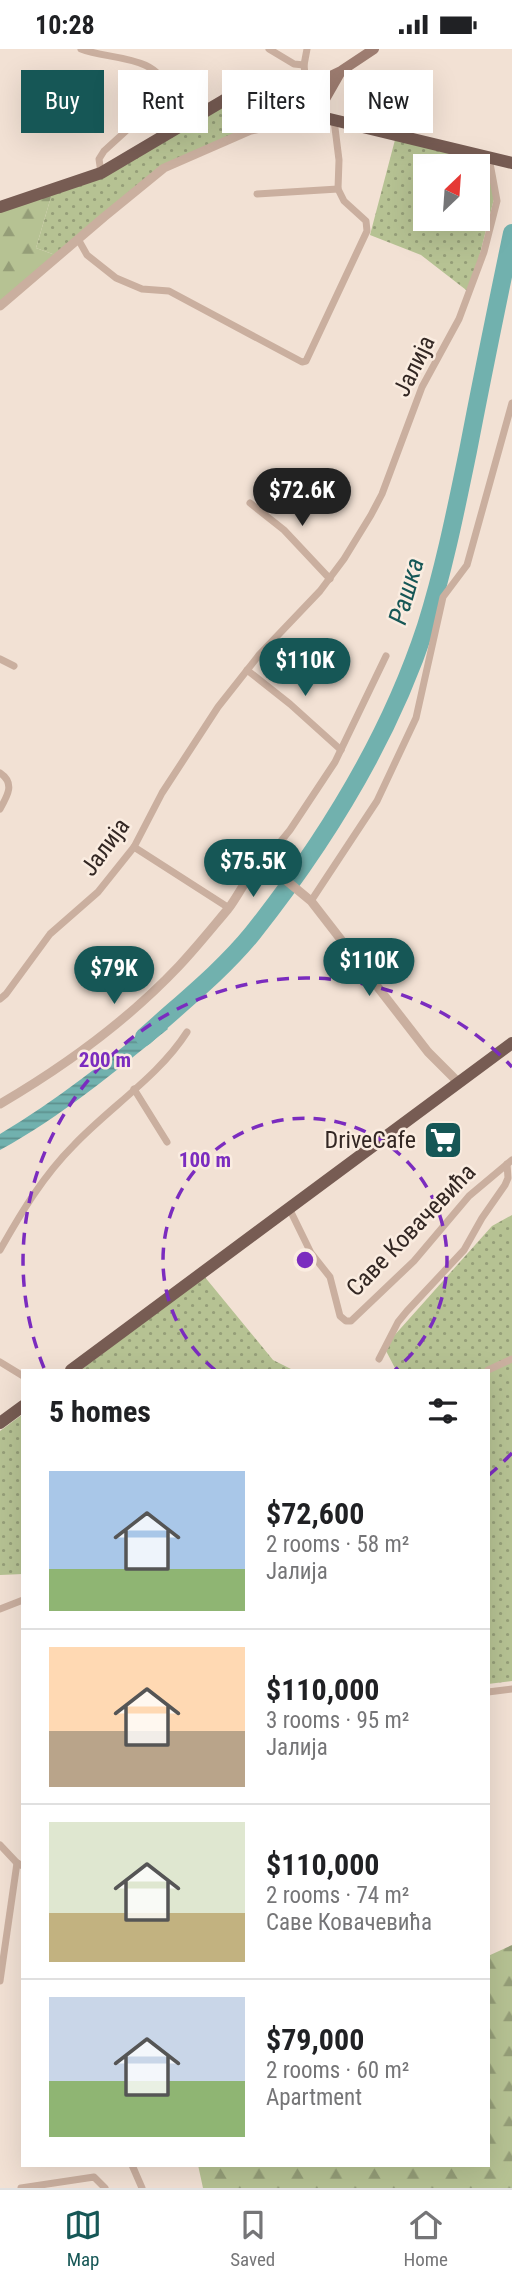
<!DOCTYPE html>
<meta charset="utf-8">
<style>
body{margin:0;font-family:"Roboto Condensed",sans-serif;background:#f6f6f6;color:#202124;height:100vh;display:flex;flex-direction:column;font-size:26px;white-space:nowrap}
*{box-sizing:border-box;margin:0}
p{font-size:23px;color:#757577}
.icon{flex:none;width:38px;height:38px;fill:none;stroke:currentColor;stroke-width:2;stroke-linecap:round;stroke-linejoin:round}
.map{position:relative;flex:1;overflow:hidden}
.side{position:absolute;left:21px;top:1320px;width:469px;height:798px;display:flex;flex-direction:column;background:#fff;border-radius:0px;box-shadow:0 7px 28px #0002}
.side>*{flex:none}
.top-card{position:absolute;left:21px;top:21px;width:471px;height:63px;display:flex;gap:14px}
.needle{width:46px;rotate:25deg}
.fabs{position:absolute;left:413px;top:105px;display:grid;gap:14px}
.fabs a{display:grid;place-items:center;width:77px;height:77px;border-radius:0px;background:#fff;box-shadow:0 7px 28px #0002;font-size:35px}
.price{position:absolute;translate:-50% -60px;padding:0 16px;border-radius:24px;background:#165756;color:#fff;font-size:23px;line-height:46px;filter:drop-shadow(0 2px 4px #0008)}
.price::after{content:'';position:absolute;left:50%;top:42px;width:21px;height:16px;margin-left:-10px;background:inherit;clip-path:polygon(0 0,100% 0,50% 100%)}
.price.on{background:#222;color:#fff}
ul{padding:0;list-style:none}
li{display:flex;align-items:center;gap:21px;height:175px;padding:0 28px}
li+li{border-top:2px solid #e0e0e0}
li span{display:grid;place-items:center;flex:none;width:196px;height:140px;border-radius:0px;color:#555}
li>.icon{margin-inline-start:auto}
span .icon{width:84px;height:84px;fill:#fffc;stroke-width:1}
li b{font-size:30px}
h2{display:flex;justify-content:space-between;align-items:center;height:84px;padding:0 28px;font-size:30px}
.chip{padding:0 24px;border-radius:0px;background:#fff;box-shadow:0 7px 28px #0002;font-size:24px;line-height:63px}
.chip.on{background:#165756;color:#fff}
.status{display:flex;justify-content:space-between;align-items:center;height:49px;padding:0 35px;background:#fff;direction:ltr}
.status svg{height:19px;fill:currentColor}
.dock{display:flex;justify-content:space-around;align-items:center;height:98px;border-top:2px solid #e0e0e0;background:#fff;font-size:19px;color:#757577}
.dock a{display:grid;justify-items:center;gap:4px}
.dock .on{color:#165756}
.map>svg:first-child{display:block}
.grass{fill:url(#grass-dots);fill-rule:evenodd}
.forest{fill:url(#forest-firs)}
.water{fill:url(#water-rules)}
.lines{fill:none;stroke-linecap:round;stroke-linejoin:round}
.river{stroke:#71b1ae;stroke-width:18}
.minor{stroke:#caaf9f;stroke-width:7}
.tertiary{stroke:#caaf9f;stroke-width:9}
.secondary{stroke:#9e7d71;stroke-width:10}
.primary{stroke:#775c53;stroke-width:12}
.ring{fill:none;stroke:#7b2cbf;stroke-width:3.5;stroke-dasharray:12 9}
.labels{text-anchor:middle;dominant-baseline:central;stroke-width:5;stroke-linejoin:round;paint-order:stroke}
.street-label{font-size:24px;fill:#332723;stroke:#faece0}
.poi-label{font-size:24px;fill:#332723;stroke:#faece0;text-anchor:end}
.water-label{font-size:26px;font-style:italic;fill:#165756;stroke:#faece0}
.centre{fill:#7b2cbf;stroke:#faece0;stroke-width:3.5}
.ring-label{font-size:21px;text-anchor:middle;font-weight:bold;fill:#7b2cbf;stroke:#faece0;stroke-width:5;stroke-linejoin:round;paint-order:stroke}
</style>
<div class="status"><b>10:28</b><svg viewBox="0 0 49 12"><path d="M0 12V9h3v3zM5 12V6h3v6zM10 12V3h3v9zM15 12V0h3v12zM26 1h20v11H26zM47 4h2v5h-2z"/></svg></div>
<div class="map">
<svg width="512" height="2139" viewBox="0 0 512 2139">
<defs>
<pattern id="grass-dots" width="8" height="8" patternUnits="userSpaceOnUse" patternTransform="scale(1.75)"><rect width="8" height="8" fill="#b6c293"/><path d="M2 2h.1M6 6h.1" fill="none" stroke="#959e78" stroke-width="1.8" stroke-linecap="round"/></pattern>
<pattern id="forest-firs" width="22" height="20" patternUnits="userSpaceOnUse" patternTransform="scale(1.75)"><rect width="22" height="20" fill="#b6c293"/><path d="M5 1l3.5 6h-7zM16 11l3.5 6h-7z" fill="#959e78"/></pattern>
<pattern id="water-rules" width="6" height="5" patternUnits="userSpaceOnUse" patternTransform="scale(1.75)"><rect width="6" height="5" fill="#71b1ae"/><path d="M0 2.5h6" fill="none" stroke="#5d908d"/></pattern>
</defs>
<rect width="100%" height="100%" fill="#f2e1d4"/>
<g class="grass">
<path d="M238,43L262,46L264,71L175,114L58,207L36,199L53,141L72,135Z"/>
<path d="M396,87L489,109L496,142L470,244L421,206L370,186ZM425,117H478V170H425Z"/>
<path d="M512,1166V1632L488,1635V1321H396L384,1298L492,1177Z"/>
<path d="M204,1227L273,1311L293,1321H81Z"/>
<path d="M23,1365V1525L0,1526V1382Z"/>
</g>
<g class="forest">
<path d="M53,141L36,199L58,207L0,257V158Z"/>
<path d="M512,1896V2139H203L198,2116H488V1907Z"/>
</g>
<path class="water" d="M159,969L168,980C114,1023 61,1068 0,1101V1085C57,1051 107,1011 159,969Z"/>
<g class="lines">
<path class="river" d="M144,988C180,955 221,923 252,885C325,793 389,690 426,577C444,520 456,460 468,402C482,329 497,256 512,184"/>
<g class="minor">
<path d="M81,0C108,11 159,5 167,42L161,50L104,102L99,110L101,124"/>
<path d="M269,0L294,15L304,16"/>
<path d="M306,35L304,16L307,0"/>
<path d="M257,145L338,140"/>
<path d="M78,190L87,206L116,229L142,240L169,242L302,313L306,312L367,182L366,172L344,152L338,140L339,111L334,71"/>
<path d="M250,454L284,481L330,530"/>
<path d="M0,610L14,617"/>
<path d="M247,621L290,655L341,701"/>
<path d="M0,724C15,734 8,746 0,760"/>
<path d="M134,798L229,859"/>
<path d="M264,813L290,781L335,713L386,607"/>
<path d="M311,852L377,752L416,669L443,548L467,516L512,354"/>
<path d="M0,950L6,945L50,885L98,843L134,798L162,744L218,658L259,606L320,542L344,510L371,466L382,445L422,338L459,270L484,203L497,152L489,109"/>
<path d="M134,1040L167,1093"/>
<path d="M289,1159L311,1204L330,1228L340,1267L346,1272H351L414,1212L469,1147L512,1111"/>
<path d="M0,1201C21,1164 43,1127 74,1096C110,1058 159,1027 187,983"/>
<path d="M379,1310L398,1273L407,1262L464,1201L482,1169L505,1136L508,1129L507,1115"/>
<path d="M0,1313L23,1327"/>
<path d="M488,1321L512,1310"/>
<path d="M0,1560L23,1551"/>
<path d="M488,1643L512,1640"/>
<path d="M0,1796L17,1814L23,1817"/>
<path d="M0,1932L17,1814"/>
<path d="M132,2116L142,2139"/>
<path d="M21,2139L94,2128L105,2139"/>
</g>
<g class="tertiary">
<path d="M269,75L293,54"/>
<path d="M0,257L104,168L164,119L251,81L288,73L304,66"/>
<path d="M0,1055C65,1017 127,972 179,917C196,899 212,879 228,860C239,846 249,822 264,813L311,852L428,1003L459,1034"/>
</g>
<g class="secondary">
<path d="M312,36L341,22L374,0"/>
<path d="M324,52L340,24"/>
</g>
<g class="primary">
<circle cx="308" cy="51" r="15"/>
<path d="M255,40C269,51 270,63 259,78"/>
<path d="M313,66L512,114"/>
<path d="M0,158L101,124L238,43L255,40L298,39"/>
<path d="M71,1321L512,994"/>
<path d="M0,1374L23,1357"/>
</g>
</g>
<g class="ring">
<path d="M215 1321A142 142 0 1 1 395 1321"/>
<path d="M512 1404A283 283 0 0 1 489 1426M44 1319A283 283 0 0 1 512 1018"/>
</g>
<defs>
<g id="supermarket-square" transform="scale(2.0125)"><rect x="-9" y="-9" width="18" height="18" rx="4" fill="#165756" stroke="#faece0"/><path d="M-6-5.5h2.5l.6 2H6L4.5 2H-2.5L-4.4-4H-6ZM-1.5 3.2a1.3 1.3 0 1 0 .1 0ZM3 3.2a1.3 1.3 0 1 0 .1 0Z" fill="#fff"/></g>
</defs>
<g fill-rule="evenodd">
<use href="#supermarket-square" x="443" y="1091"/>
</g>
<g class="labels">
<g class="street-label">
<text transform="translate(414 317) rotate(-64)">Јалија</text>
<text transform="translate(105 798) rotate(-54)">Јалија</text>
<text transform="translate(411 1181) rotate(-46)">Саве Ковачевића</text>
</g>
<g class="poi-label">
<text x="416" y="1091">DriveCafe</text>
</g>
<g class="water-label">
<text transform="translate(406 542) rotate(-74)">Рашка</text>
</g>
</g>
<circle cx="305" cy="1211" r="10" class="centre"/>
<g class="ring-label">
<text x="105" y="1018">200 m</text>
<text x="205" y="1118">100 m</text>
</g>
</svg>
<div class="fabs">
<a><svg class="needle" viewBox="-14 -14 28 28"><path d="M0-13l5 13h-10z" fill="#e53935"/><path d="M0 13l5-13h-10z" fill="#757577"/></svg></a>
</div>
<b class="price on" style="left:302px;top:479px">$72.6K</b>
<b class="price" style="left:305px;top:649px">$110K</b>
<b class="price" style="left:253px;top:850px">$75.5K</b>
<b class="price" style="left:369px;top:949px">$110K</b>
<b class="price" style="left:114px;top:957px">$79K</b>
<div class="top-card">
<a class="chip on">Buy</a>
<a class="chip">Rent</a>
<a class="chip">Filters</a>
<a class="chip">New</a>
</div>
<section class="side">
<h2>5 homes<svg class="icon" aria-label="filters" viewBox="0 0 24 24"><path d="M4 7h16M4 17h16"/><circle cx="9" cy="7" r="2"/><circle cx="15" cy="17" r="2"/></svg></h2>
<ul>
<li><span style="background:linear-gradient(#a9c7e8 70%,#8fb573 0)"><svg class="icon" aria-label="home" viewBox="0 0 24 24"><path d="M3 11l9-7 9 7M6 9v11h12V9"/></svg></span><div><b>$72,600</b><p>2 rooms · 58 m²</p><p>Јалија</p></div></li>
<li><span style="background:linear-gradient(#ffd9b3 60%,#b9a48a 0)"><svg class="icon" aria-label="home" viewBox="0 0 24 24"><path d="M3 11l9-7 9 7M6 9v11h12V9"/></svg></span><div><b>$110,000</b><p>3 rooms · 95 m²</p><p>Јалија</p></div></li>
<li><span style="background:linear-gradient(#dfe7d0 65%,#c2b280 0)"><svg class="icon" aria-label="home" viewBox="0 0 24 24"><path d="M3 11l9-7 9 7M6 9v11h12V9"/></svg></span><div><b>$110,000</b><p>2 rooms · 74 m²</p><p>Саве Ковачевића</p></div></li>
<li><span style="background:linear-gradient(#c9d6e8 60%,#8fb573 0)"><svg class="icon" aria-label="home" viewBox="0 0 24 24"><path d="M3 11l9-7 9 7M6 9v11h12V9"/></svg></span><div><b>$79,000</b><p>2 rooms · 60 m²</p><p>Apartment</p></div></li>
</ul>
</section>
</div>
<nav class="dock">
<a class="on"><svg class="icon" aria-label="map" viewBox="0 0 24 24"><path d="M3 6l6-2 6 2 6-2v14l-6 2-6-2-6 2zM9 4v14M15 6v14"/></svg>Map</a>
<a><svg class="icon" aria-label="saved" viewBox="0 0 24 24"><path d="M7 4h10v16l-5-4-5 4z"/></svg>Saved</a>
<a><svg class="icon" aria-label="home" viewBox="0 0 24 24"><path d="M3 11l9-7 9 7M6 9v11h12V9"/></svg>Home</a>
</nav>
